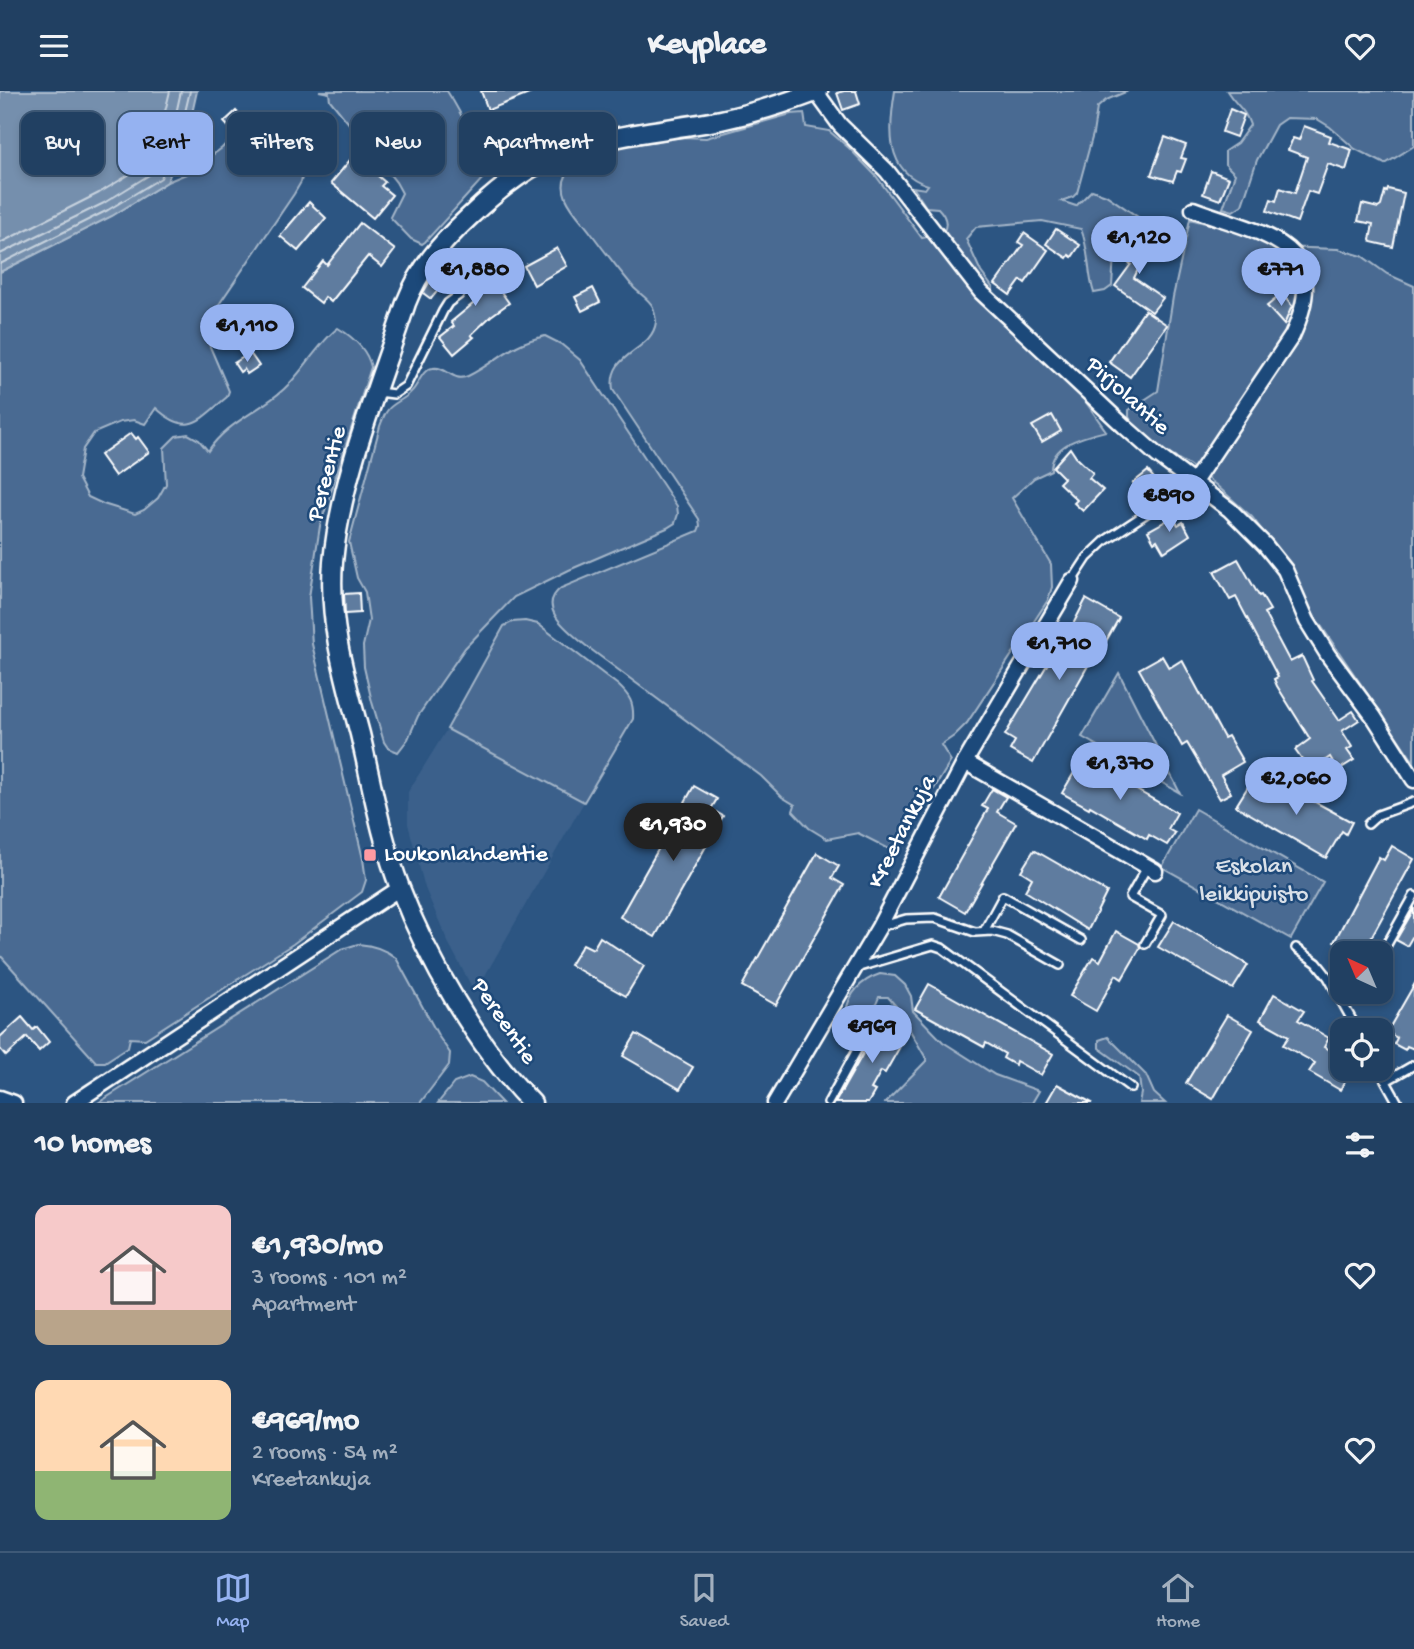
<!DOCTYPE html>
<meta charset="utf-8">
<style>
body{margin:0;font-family:"Gochi Hand",sans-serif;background:#294768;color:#f1f3f6;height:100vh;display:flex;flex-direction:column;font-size:26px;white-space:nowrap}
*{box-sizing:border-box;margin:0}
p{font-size:23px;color:#a2afbe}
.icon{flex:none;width:38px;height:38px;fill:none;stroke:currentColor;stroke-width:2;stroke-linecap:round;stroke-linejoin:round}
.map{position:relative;height:1012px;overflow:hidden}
.panel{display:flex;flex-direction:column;background:#214062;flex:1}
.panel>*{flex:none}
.banner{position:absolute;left:21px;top:21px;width:700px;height:63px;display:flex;gap:14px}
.needle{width:46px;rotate:316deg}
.tools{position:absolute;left:1330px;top:850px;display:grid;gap:14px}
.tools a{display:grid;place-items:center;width:63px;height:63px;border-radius:14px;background:#214062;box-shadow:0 4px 10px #0003,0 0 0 2px #3e5977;font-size:35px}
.price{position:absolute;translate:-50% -60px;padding:0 16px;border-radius:24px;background:#95b2f1;color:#111;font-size:23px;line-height:46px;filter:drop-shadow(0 2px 4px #0008)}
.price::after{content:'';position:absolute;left:50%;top:42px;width:21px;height:16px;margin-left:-10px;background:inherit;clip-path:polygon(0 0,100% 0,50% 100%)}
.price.active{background:#222;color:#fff}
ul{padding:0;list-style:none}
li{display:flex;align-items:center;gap:21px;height:175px;padding:0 35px}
li span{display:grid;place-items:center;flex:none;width:196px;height:140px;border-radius:14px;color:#555}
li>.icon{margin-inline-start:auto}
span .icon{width:84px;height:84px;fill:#fffc;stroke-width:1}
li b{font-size:30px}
h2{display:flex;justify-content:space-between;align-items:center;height:84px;padding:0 35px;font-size:30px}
.tag{padding:0 24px;border-radius:14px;background:#214062;box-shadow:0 4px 10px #0003,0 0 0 2px #3e5977;font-size:24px;line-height:63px}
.tag.active{background:#95b2f1;color:#111}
header{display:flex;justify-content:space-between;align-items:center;height:91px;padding:0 35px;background:#214062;font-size:32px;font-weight:700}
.menu{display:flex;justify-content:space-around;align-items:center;height:98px;border-top:2px solid #3e5977;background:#214062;font-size:19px;color:#a2afbe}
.menu a{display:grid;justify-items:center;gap:4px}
.menu .active{color:#95b2f1}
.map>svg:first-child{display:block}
.built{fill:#3b618b}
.green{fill:#486b92;stroke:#a4b5c8;stroke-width:2}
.water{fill:#748fad;stroke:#acbcce;stroke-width:2}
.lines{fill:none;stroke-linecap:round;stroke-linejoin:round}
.shore{stroke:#c7d2de;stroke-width:2}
.building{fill:#5e7c9f;stroke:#fff;stroke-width:2}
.service-casing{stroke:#fff;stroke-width:12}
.minor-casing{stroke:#fff;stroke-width:19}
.tertiary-casing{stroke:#fff;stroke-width:23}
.service{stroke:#1f4a7a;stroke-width:7}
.minor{stroke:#1f4a7a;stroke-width:14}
.tertiary{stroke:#1f4a7a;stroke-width:18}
.poi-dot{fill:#ff9aa2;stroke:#1f4a7a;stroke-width:2.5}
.labels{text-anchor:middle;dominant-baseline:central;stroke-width:5;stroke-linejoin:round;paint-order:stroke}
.street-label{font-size:24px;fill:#fff;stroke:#1f4a7a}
.poi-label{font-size:24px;fill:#fff;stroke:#1f4a7a;text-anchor:start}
.park-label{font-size:24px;fill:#dae1e9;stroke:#1f4a7a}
</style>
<header><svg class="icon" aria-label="menu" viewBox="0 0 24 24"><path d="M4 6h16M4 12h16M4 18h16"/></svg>Keyplace<svg class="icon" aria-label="heart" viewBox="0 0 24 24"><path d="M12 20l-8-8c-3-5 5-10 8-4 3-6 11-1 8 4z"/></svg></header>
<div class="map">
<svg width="1414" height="1012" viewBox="0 0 1414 1012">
<rect width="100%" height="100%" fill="#2c5582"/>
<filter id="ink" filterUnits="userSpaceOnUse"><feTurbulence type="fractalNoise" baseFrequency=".0143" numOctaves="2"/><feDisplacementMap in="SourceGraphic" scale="14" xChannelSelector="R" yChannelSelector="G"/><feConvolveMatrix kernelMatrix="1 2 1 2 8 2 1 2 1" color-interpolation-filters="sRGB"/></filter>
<g filter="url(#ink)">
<path class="built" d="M447,638L584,711L475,902L448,851L425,797L408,733V701Z"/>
<g class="green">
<path d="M319,0H447C464,26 477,56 484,86L425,151L422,153L411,148L390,126L402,102L396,91L330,9L329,2Z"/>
<path d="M895,0H1128L1106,9L1097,17L1093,43L1077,102L1073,106L1061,110L1076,115L1092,99L1106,104L1148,133L1146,140L1115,147L1112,195L1105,200L1094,202C1087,181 1090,161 1081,138L1042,130L976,136L966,148L981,181L993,197L991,220L1076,297L1106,340C1086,345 1051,352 1051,379L1034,387L1012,407L1051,473L1052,496L1048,509L967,632L954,645L941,654L951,670L934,698L920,705L917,711V721L905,751L895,761L858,742L827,748L809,737L793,720L795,714L782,706L761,685L585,554C569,540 535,517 561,497L698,440L700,435L699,428L613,299C607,260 652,262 656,231C656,227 654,220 653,216C649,208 640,203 634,197C619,179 605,161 591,142C583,131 571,119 566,107C555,79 583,68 606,66L611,59L622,55L683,46L706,47L791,23L804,22L806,36L829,40L849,57L876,85L922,147L943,142C949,132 945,124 938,117L926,116L913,96L925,98L928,94C884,81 889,36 895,0Z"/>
<path d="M1227,0H1414V55L1385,73L1355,58L1330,36L1317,28L1286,27L1276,34L1257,69L1242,114L1233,120L1223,117L1235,83L1225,73V60L1237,52L1250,34C1244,16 1236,15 1227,0Z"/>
<path d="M263,27L269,30L303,81L301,91L294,103L205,234V244L229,300L227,306C199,329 189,347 156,317L145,333L134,329L120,331L94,342L83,358L78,387L88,406L103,413L135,423L144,419L158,407L166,393L164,357L176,345L188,343L199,349L208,360C227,331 259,321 284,298C304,280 318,252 338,237C353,246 367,258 371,276L320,435L309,506L312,553L363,768L366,789L362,801L293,853L145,948L130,947L128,956L105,971H96L0,864V181L112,125L167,91L186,83L222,57L235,43L247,44L255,30Z"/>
<path d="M1190,128L1243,142L1279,156L1338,158L1362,165L1387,183L1414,195V671L1313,523L1284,469L1252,426L1216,394L1189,374L1159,357L1135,337L1129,326V319L1158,300L1173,206Z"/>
<path d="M545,245L561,253L580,269L677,415L678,423L675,432L667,437L569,479L514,506L465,557L418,625L408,648L398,661L388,657L384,651L372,611L364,576L363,555L369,529L365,501L357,487L349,451L380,335C382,330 384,324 387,320C393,311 405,309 412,300C419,293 422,278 433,277C447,275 453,292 468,285C498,270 509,253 545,245Z"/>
<path d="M525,530L538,533L618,594C630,605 634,612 633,628L584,711L447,638L504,535L512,531Z"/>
<path d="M1119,582L1180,702L1082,646Z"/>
<path d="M1195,718L1323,791L1291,848L1162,776Z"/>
<path d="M358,853C372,854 384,857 396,867L439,946L450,962L449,974L420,1012H98L342,858Z"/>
<path d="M880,883L895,885L905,894L911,905L913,920L943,951L995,984L1039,1000L1032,1012H885L927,969L896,915L888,906H879C874,920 869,925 854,929L846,922C848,902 862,889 880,883Z"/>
<path d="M1108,946L1146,984L1154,1002L1165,1012H1139L1141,1002L1139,986L1099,957V949Z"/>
<path d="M470,986L482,991L502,1012H438L454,992Z"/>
</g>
<path class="water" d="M0,0H197L189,36L167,91L112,125L0,181Z"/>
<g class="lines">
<g class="shore">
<path d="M0,152L99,102L145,74L163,29L170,0"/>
<path d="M0,163L104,112L154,81L174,32L181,0"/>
<path d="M0,173L108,119L161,87L182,34L190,0"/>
</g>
</g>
<g class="building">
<path d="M481,0H534V1L488,19Z"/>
<path d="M844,0H856L860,13L843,19L837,2Z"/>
<path d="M1230,18L1244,24L1236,46L1222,41Z"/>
<path d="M236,20L247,32L235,43L224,31Z"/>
<path d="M556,28L562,43L520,59L514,44Z"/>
<path d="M1304,35L1331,45L1329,51L1352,59L1346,79L1328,73L1317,103L1308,100L1297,131L1267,120L1271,108L1276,110L1280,97L1295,102L1307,66L1288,59L1293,47L1299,49Z"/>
<path d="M1165,46L1186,54L1181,67L1186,68L1181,81L1177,80L1173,90L1151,84Z"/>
<path d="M350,69L367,84L371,79L385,91L381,95L392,104L373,127L331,92Z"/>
<path d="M1211,80L1229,87L1220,109L1203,103Z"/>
<path d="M1388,98L1404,102L1393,156L1371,151L1370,149L1373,133L1358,130L1362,113L1378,117L1381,115L1385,100L1387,101Z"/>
<path d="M309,111L326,127L298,160L280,145Z"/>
<path d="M360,132L395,159L382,176L368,165L331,211L325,206L321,212L302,197L323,170L327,174Z"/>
<path d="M1056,138L1080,154L1072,166L1069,164L1067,167L1046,153Z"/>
<path d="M1140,141L1153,147L1134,187L1163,207L1152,221L1115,195L1131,173L1126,170Z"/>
<path d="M1024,142L1048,159L1025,192L1021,189L1010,204L995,193L1023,154L1018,151Z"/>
<path d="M557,157L567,175L534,194L524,175Z"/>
<path d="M477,167L509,212L491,225L471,244L474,246L454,263L440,246L454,235L451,231L480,207L468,190L472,187L464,176Z"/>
<path d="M434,183L445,191L431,208L423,202Z"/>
<path d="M593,197L600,211L582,220L575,206Z"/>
<path d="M1282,203L1292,215L1284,234L1267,215Z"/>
<path d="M1145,219L1167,234L1130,286L1109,271Z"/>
<path d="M250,262L259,275L247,283L244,278L240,281L234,272Z"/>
<path d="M1052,324L1061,340L1042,351L1032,335Z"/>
<path d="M131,342L136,348L138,346L149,361L115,385L100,364Z"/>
<path d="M1070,357L1076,366L1093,382L1089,387L1103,399L1083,420L1074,412L1077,409L1059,392L1064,387L1053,376Z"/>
<path d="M1148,380L1163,398L1148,410L1133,392Z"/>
<path d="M1173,426L1178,434L1183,431L1190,444L1164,461L1157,449L1154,451L1148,440Z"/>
<path d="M1238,468L1259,505L1261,504L1270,519L1264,522L1290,571L1302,565L1313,589L1312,590L1339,629L1353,620L1359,629L1342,640L1352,656L1347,659L1354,669L1338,679L1330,666L1310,680L1295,659L1310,648L1277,595L1274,588L1278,586L1236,506L1230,509L1214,481Z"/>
<path d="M359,502L360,522L345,523L344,503Z"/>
<path d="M1086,508L1119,527L1097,566L1094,564L1033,672L1010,659L1015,650L1005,644L1056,559L1069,567L1082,543L1071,537Z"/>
<path d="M1162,565L1169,577L1182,569L1224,647L1228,645L1243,671L1221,684L1231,702L1220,708L1187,652L1182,655L1139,578Z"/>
<path d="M1082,668L1177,722L1168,738L1175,742L1167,754L1149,744L1147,748L1090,715L1089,717L1062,702Z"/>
<path d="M1282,693L1352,731L1346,743L1342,740L1326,767L1236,715L1249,694L1263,702L1266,697L1277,703Z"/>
<path d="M694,695L717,708L711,718L723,725L655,846L620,826Z"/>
<path d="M992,698L1006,706L997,721L1016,732L965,821L939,806L988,718L982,715Z"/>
<path d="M1392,755L1414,768L1362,863H1354L1334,851L1379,766L1384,769Z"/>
<path d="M1034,759L1107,801L1088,839L1025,800L1032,787L1021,780Z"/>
<path d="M817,762L839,775L832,787L844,794L776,914L742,895Z"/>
<path d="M1414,818V843L1407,855L1396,849Z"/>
<path d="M1174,830L1248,874L1233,898L1158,856Z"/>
<path d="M1116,840L1139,853L1140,857L1122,888L1116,884L1096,920L1070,905L1093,866L1100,870Z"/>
<path d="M600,846L644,875L626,905L570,874L583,853L593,858Z"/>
<path d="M929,893L1053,963L1041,984L1016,970L1015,974L1003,967L1005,963L986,952L984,956L915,918Z"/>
<path d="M1414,894V958L1407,955L1405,959L1394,953L1397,947L1387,941Z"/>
<path d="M1274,903L1304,920L1298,929L1329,947L1324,956L1342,966V978H1352L1340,999L1309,981L1315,972L1283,954L1289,945L1260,929Z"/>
<path d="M1227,924L1253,939L1213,1008L1186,992Z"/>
<path d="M22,926L33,939L37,936L49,951L39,960L27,946L6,965L0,958V946Z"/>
<path d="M881,931L906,945L885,982L881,980L871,998L875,1000L868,1012H835Z"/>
<path d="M636,943L693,976L680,998L623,965Z"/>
<path d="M1057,993L1092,1012H1046Z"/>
</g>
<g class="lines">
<g class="service-casing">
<g id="service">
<path d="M378,301L394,303L406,295L443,220L448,212L459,204"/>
<path d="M1072,490L1087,467L1106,449L1194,391"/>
<path d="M1368,733L1378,724L1414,711"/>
<path d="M879,836L906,828L935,827L975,841L992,840L1007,844L1060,874"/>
<path d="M984,840L1003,805L1081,849"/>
<path d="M1145,853L1162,824L1130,806L1147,776"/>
<path d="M1296,857L1317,872L1328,886L1358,940"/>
<path d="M1381,864L1414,805"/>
<path d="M856,877L933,854L942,857L1131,997"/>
<path d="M1379,978L1398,1012"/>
<path d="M1386,990L1414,974"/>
<path d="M828,1012L863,948"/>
</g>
</g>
<g class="minor-casing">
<g id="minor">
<path d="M816,1L840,34L887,80L981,201L1124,335L1158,365L1230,419L1265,454L1285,479L1307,530L1328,564L1374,626L1414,689"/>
<path d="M1193,118C1262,144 1336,150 1292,245L1194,391"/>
<path d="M965,671L1155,780"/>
<path d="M0,1007L14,1012"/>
<path d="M74,1012L400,797"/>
<path d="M775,1012L879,836L965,671L1072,490"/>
</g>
</g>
<g class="tertiary-casing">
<path id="tertiary" d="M532,1012C478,957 427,868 400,797C381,747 372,694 360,643C345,587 328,530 333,471C341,384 379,295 406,212C419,178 441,152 468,127C490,106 513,86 540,72C595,43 660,41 721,29C754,22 786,12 818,0"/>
</g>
<use href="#service" class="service"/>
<use href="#minor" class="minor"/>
<use href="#tertiary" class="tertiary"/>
</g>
</g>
<rect class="poi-dot" x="363" y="757" width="14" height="14" rx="3.5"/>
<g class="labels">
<g class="street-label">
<text transform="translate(1127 306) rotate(42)">Pirjolantie</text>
<text transform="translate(328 383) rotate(-75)">Pereentie</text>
<text transform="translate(903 741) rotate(-63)">Kreetankuja</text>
<text transform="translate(503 931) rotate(56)">Pereentie</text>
</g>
<g class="poi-label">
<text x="384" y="764">Loukonlahdentie</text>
</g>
<g class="park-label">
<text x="1254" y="776">Eskolan<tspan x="1254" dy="28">leikkipuisto</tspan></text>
</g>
</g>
</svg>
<div class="tools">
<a><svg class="needle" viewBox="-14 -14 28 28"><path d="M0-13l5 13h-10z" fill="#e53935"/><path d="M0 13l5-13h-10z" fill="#a2afbe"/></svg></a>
<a><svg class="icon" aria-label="locate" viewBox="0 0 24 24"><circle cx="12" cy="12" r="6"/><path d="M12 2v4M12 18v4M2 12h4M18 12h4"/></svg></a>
</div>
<b class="price" style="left:1139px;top:185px">€1,120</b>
<b class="price" style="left:475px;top:217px">€1,880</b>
<b class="price" style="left:1281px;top:217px">€771</b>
<b class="price" style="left:247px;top:273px">€1,110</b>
<b class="price" style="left:1169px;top:443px">€890</b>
<b class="price" style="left:1059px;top:591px">€1,710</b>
<b class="price" style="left:1120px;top:711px">€1,370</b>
<b class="price" style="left:1296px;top:726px">€2,060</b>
<b class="price active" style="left:673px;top:772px">€1,930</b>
<b class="price" style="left:872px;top:974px">€969</b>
<div class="banner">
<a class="tag">Buy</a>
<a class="tag active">Rent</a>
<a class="tag">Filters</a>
<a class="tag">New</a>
<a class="tag">Apartment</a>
</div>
</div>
<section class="panel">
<h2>10 homes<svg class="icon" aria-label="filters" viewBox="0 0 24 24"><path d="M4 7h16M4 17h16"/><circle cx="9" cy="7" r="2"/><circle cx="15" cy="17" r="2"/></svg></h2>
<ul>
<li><span style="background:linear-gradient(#f6c9c9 75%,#b9a48a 0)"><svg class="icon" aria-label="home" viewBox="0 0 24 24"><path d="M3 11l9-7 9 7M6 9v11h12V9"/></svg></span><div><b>€1,930/mo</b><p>3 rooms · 101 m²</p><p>Apartment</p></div><svg class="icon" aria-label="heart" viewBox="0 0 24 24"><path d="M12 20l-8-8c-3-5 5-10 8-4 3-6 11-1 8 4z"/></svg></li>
<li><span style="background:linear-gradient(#ffd9b3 65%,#8fb573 0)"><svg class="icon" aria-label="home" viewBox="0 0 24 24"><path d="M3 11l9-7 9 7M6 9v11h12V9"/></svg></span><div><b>€969/mo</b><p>2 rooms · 54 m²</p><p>Kreetankuja</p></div><svg class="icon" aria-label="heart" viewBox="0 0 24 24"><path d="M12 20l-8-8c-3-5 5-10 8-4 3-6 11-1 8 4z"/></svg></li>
</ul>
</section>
<nav class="menu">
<a class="active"><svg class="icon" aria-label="map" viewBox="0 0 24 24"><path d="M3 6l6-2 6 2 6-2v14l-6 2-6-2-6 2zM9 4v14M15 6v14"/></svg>Map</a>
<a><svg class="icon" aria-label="saved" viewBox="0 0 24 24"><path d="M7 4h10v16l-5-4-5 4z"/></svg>Saved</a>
<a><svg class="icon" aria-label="home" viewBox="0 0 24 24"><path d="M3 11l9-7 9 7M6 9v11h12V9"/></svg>Home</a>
</nav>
